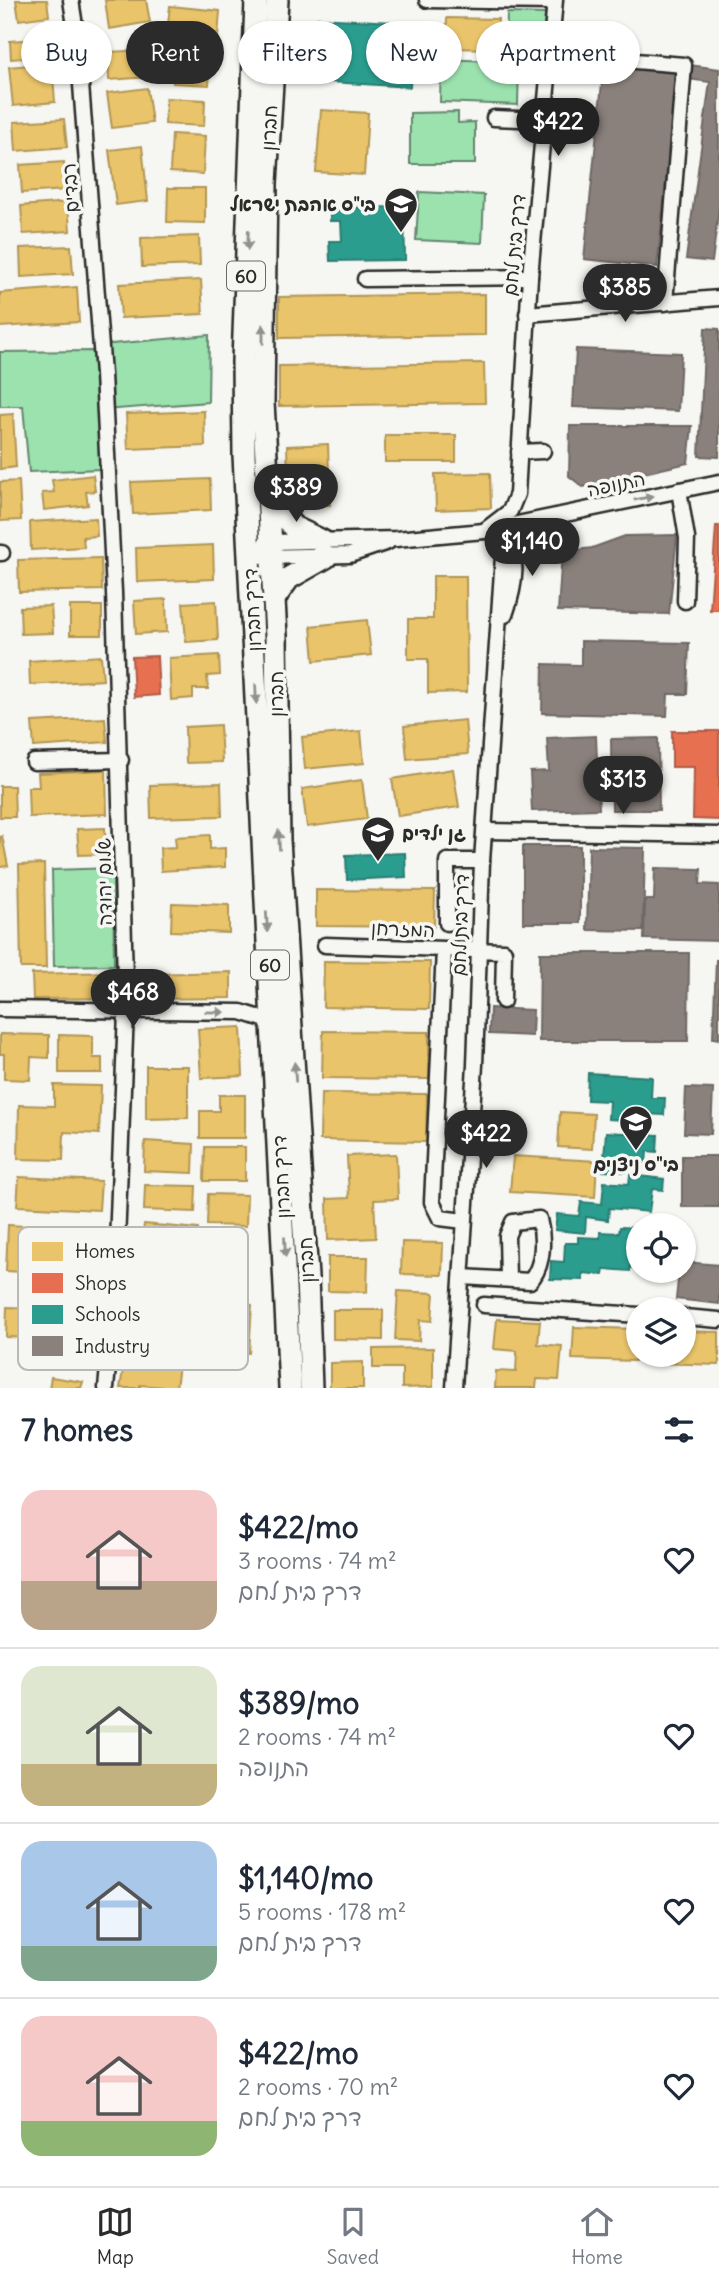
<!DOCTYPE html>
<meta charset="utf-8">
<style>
body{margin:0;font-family:Delius,"Playpen Sans Hebrew",sans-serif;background:#f6f6f7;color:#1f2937;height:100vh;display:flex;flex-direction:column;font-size:26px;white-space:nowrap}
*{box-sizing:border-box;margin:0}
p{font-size:23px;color:#747a83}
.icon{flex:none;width:38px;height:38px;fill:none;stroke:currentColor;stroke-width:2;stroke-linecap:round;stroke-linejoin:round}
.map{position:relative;height:1388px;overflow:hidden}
.drawer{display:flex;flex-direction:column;background:#fff;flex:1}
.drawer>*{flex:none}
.hud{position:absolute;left:21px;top:21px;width:677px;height:63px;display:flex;gap:14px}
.controls{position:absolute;left:626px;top:1213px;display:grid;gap:14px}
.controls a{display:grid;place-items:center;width:70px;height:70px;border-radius:50%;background:#fff;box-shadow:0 2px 5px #0004;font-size:35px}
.price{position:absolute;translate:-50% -60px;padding:0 16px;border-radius:24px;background:#2b2b2b;color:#fff;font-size:23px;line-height:46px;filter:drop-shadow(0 2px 4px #0008)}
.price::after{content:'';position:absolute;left:50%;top:42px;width:21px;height:16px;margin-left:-10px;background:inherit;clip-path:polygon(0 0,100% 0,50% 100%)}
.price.selected{background:#222;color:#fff}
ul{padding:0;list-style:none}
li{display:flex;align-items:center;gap:21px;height:175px;padding:0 21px}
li+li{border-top:2px solid #e0e1e3}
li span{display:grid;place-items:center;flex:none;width:196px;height:140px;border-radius:21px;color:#555}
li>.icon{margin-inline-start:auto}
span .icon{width:84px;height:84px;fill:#fffc;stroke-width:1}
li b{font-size:30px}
h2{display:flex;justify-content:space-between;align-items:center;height:84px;padding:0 21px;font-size:30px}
.pill{padding:0 24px;border-radius:32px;background:#fff;box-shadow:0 2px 5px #0004;font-size:24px;line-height:63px}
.pill.selected{background:#2b2b2b;color:#fff}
.tab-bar{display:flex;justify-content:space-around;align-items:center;height:98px;border-top:2px solid #e0e1e3;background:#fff;font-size:19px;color:#747a83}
.tab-bar a{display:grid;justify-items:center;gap:4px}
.tab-bar .selected{color:#2b2b2b}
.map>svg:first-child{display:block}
.green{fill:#9be2af;stroke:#63866d;stroke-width:2}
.homes{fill:#e9c46a;stroke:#b09657;stroke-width:2}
.shops{fill:#e76f51;stroke:#af5b46;stroke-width:2}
.schools{fill:#2a9d8f;stroke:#2a7b71;stroke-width:2}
.industry{fill:#8a817c;stroke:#6e6764;stroke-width:2}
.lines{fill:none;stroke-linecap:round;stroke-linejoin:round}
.minor-casing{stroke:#2b2b2b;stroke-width:19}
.highway-casing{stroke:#2b2b2b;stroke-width:26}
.minor{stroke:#f6f6f2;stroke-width:14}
.highway{stroke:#f6f6f2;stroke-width:21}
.oneway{fill:#90908e}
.labels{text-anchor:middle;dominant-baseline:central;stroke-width:7;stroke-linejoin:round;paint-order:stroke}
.shield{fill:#f6f6f2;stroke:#686867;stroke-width:2}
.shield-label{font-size:18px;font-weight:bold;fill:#2b2b2b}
.street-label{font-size:19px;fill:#2b2b2b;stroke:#f6f6f2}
.poi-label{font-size:19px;font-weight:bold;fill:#2b2b2b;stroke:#f6f6f2;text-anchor:end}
.key{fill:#f6f6f2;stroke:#b9b9b6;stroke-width:2}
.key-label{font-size:19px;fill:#2b2b2b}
</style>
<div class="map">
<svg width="719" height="1388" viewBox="0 0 719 1388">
<rect width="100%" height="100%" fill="#f6f6f2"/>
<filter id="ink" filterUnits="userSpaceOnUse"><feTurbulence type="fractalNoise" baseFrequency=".0143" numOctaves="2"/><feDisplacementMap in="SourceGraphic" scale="14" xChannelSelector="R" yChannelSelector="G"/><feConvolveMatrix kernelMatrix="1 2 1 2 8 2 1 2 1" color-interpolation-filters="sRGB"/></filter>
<g filter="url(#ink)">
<g class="green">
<path d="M507,13L545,14L544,51L506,50Z"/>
<path d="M441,59L519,62L518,105L440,102Z"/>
<path d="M458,112V123L475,122V164H410V113Z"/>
<path d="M419,192L484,195L482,243L416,240Z"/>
<path d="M209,335L208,402L104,410L101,345Z"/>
<path d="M93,351L101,469L29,472L23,406H0V352Z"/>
<path d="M113,868L114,965L54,966L52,870Z"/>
</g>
<g class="homes">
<path d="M16,0H47L49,16L19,20Z"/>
<path d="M105,0H146L150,22L109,29Z"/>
<path d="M170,6L220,11L218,37L167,33Z"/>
<path d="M447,18L498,19L497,49L446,48Z"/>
<path d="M49,38L51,56L11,59L10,41Z"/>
<path d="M148,50L149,77L109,80L108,52Z"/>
<path d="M175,57L211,59L209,85L173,83Z"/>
<path d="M52,63L55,102L13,106L9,67Z"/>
<path d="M147,88L152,123L112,128L107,93Z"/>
<path d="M166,98L205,100L204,126L165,124Z"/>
<path d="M321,110L368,113L364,175L316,172Z"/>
<path d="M64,119L67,147L16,151L14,122Z"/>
<path d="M172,134L205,136L203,174L170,172Z"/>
<path d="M142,146L148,201L116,205L109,150Z"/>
<path d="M64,162L66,190L22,193L20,165Z"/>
<path d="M168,188H205V223L167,222Z"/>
<path d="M68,202L70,231L23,234L21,206Z"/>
<path d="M199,236L200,265L142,267L141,238Z"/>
<path d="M71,246L73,274L21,277L20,248Z"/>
<path d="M201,280L203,314L121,318L119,284Z"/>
<path d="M77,287L79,322L0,327V293Z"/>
<path d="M485,294V335L279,338V297Z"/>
<path d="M484,363L485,403L279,406V366Z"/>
<path d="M204,411L205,446L128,449L126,414Z"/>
<path d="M13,414L16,467L0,469V415Z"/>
<rect x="385" y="435" width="71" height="27"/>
<path d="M328,444L330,505L289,506L287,446Z"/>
<path d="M490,473L491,508L436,510L435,474Z"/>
<path d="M93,475L95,491L86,492L88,505L44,510L42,493L54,492L52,480Z"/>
<path d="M210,479L211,510L133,514L131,482Z"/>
<path d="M19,481L21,520L0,521V482Z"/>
<path d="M96,518L97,536L83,537L84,547L31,550L30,522Z"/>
<path d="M213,545L214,579L137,582L136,548Z"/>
<path d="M101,558L102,590L19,592L18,560Z"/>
<path d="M433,576H466L467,692L428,693V659H408V619H433Z"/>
<path d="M166,599L167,632L136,634L134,601Z"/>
<path d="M216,601L218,640L186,642L183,603Z"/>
<path d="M51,606L53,633L21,634L20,607Z"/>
<rect x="70" y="606" width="32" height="29"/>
<path d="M367,620L371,655L314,661L311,626Z"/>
<path d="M219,655L220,675L207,676L208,689H193V698L171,700L169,658Z"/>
<path d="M101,656L103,680L30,685L29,661Z"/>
<path d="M105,718L107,742L34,747L32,722Z"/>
<path d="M465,720L468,754L407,759L404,726Z"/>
<path d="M220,725L222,762L186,763L185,727Z"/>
<path d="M361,731L364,763L305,769L302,737Z"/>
<path d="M453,769L459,807L398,816L392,779Z"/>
<path d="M106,770L107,814L29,817L28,787H39L38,773Z"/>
<path d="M362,780L367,819L307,827L302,789Z"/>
<path d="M221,783L222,816L151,818L150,785Z"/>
<path d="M0,786H14L15,817H0Z"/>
<path d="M105,828L106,854L79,855L77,829Z"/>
<path d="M210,835V849L225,848V867L161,871L160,848L176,847L175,837Z"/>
<path d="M2,836L8,866L0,867V837Z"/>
<path d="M44,864L46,968H21L19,865Z"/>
<path d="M316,890L435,891L434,927L316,926Z"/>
<path d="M172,903L229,905V933L171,931Z"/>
<path d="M324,961L430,962L429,1009L323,1007Z"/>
<path d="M114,972V998L33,999L32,974Z"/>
<path d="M231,972V998L146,999V974Z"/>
<path d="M241,1027L243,1076L201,1078L198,1029Z"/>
<path d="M323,1031L429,1032V1079L322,1078Z"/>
<path d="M0,1034L49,1035V1058L31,1057L30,1080L4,1079V1054H0Z"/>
<path d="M59,1035L93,1036V1058H102V1073H59Z"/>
<path d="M146,1066H188V1118L146,1119Z"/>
<path d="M54,1085L101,1086L99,1134L64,1132L63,1160L18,1159L19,1105L54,1106Z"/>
<path d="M321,1093L427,1094L426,1142L320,1140Z"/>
<path d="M219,1095H245V1138H200V1111H219Z"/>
<path d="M560,1112L594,1114L592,1149L558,1147Z"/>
<path d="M145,1141L194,1144L193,1173L144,1171Z"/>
<path d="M205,1147H245V1181H204Z"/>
<path d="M396,1154L398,1199L374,1200L376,1238L328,1240L327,1199L349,1198L347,1156Z"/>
<path d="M513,1156L597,1161L595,1197L510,1192Z"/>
<path d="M19,1177L101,1181L99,1210L17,1206Z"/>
<path d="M145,1185L196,1186L195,1212L144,1210Z"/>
<path d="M208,1194L247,1195L246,1226L207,1225Z"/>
<path d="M144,1224L198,1229L196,1253L174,1251L173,1263L140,1260Z"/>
<path d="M8,1225L96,1230L95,1256L41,1253L40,1273L6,1271Z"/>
<path d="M402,1242L443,1243L442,1275L401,1274Z"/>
<path d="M328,1257H368L367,1292L328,1291Z"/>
<path d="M398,1291L434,1293L432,1321L420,1320L419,1341L395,1340Z"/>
<path d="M37,1295L61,1296L60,1316L91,1317L90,1343L60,1342V1360L33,1359L34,1338L6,1337L7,1307L37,1308Z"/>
<path d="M212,1303L252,1305L249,1353L210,1351Z"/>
<path d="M333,1310H383V1340L333,1339Z"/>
<path d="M497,1319L540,1321L538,1344L562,1346L559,1380L537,1379L536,1388H495L496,1371L516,1372L517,1351L494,1349Z"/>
<path d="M574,1327L636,1329L635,1361L572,1359Z"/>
<path d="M684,1331L719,1332V1365L657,1363L658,1354H684Z"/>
<path d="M433,1348V1387L402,1388V1368H373V1349Z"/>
<path d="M125,1358L179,1365L176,1388L140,1385V1388H120Z"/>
<path d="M363,1362V1388H330V1363Z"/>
<path d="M51,1377L83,1382L81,1388H49Z"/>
</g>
<g class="shops">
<path d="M716,526H719V610H710Z"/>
<path d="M157,656L159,695L134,697L132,657Z"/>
<path d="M672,731H719V820L693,819L694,767H672Z"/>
</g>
<g class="schools">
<path d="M317,18L413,23L410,87L314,81L315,60L328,61L329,47L316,46Z"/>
<path d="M404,207L405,260L330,261L329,241H342L341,221H330V208Z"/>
<path d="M405,853L406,877L347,880L346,855Z"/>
<path d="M588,1073L652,1077L651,1098H665L664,1115L644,1114L643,1121L608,1119L609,1101L587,1100Z"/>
<path d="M606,1132L658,1135L657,1152L647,1151L646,1164L627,1163L626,1172L603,1171Z"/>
<path d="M630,1175L664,1179L663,1190L652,1189L649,1212L609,1208L608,1220L586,1217L585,1233L555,1230L557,1214L579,1216L581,1202L602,1204L604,1182L629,1184Z"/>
<path d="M620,1227L639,1228V1264L631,1263L630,1271L604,1269L603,1275L583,1273V1280L550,1279L551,1261L564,1262L565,1243H578V1237L600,1238V1232L619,1233Z"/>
</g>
<g class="industry">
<path d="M604,63L678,70L657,267L584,259Z"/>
<path d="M689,65L719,69V207L712,262L686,259L710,82L687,79Z"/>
<path d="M705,328L719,329V457L699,456Z"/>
<path d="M576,349L681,353L678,411L573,407Z"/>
<path d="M570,426H692L688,463L583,487L569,476Z"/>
<path d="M677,535L669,614L558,611L562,552L592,548L625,536Z"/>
<path d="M581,641L689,643L687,694H668L667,716L542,713L543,664L581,665Z"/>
<path d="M596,736L599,809L532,811L530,772L549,771L547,738Z"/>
<path d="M658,738L659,810H612L611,739Z"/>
<rect x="523" y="846" width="57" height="77"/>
<path d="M589,847L645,848L643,931L587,930Z"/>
<path d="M655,868L701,869L700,884L719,885V941L644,939L645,900H654Z"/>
<path d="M540,953H689L688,1041H539Z"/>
<path d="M716,960H719V1039L713,1038Z"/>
<path d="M490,1008L533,1010L532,1036L489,1034Z"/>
<path d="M686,1088L713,1089L711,1134L684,1133Z"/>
<rect x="682" y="1156" width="37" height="51"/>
<path d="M684,1262L719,1265V1304L676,1299L679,1270H684Z"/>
</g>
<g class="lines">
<g class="minor-casing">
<g id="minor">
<path d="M71,0L78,45L103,374L114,592L126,1012L115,1294L106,1388"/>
<path d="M427,0L554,2"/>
<path d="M550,54L684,65L665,303"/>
<path d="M494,118L544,120"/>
<path d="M365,279L530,277"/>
<path d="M527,314L719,298"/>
<path d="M519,452L543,451"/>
<path d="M679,490L687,538L685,601"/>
<path d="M505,528C519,558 516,584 505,615"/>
<path d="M484,531L510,511L517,494L530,277L555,0"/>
<path d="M263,546L271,542L396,539L484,531L719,482"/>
<path d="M0,553H2"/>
<path d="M264,557L350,555L388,542"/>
<path d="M34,762L121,760"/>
<path d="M485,831L719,835"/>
<path d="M447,923V861H482"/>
<path d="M325,945L504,951L503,1001"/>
<path d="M444,950L432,1202L440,1218L464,1221"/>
<path d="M0,1009L241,1012L273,1022"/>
<path d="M462,1277L530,1281C544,1266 544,1238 539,1219L513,1222L507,1236L508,1279"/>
<path d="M484,1305L639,1315"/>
<path d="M684,1317L719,1320"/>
<path d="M454,1388L475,1065L482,861L505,528"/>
</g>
</g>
<g class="highway-casing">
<g id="highway">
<path d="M256,0L243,362L244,455L290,1388"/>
<path d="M277,0L266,183L263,402L276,636L279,840L307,1277L311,1388"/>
<path d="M269,497L293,527L322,541"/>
<path d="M274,599L289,578L326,557"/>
</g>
</g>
<use href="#minor" class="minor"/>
<use href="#highway" class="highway"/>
</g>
<defs><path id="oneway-solid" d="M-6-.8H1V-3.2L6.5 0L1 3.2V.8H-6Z" transform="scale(1.75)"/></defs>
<g class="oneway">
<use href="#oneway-solid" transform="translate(248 240) rotate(92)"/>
<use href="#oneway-solid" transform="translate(263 334) rotate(-90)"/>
<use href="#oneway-solid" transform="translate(644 498) rotate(-12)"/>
<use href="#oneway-solid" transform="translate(256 694) rotate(88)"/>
<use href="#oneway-solid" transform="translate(279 840) rotate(-93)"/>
<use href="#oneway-solid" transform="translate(267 922) rotate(86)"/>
<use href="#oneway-solid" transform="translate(215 1012) rotate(1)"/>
<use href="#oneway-solid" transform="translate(295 1072) rotate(-94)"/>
<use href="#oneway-solid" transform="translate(285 1247) rotate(87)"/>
</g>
</g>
<defs>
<g id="school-pin" transform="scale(1.75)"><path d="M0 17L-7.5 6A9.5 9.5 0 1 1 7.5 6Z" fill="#2b2b2b" stroke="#f6f6f2"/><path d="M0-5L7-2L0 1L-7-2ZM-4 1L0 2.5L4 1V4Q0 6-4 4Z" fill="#fff"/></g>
</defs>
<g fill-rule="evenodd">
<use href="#school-pin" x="401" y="204"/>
<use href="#school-pin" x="378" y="833"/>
<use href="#school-pin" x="636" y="1122"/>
</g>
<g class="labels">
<g class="shield">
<rect x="227" y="261.5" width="38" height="29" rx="5"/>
<rect x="251" y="950.5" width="38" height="29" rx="5"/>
</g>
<g class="shield-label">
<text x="246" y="276">60</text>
<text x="270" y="965">60</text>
</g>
<g class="street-label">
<text transform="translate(269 128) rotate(-87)">חברון</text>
<text transform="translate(70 188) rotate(-94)">רבדים</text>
<text transform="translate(514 245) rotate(-85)">דרך בית לחם</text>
<text transform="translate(616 484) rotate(-12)">התנופה</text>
<text transform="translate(252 610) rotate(-93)">דרך חברון</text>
<text transform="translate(276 694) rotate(-90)">חברון</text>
<text transform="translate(104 882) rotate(-91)">שלום יהודה</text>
<text transform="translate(460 925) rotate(-88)">דרך בית לחם</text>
<text transform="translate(403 929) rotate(2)">המזרחן</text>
<text transform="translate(281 1177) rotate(-93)">דרך חברון</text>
<text transform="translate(306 1260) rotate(-93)">חברון</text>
</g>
<g class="poi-label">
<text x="376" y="204">בי"ס אהבת ישראל</text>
<text x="402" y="833" text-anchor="start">גן ילדים</text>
<text x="636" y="1164" text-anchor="middle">בי"ס ניצנים</text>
</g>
</g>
<rect x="18" y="1227" width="230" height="143" rx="10" class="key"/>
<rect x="32" y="1242" width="31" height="19" fill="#e9c46a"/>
<rect x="32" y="1273" width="31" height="20" fill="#e76f51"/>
<rect x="32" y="1305" width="31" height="19" fill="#2a9d8f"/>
<rect x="32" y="1336" width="31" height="20" fill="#8a817c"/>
<g class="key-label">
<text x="75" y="1258">Homes</text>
<text x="75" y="1290">Shops</text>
<text x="75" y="1321">Schools</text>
<text x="75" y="1353">Industry</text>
</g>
</svg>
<div class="controls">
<a><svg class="icon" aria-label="locate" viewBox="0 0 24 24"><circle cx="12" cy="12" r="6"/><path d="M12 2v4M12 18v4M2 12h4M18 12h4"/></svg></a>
<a><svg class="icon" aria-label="layers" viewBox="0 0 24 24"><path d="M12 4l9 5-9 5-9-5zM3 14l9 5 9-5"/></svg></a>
</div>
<b class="price selected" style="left:558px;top:158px">$422</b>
<b class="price" style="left:625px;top:324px">$385</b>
<b class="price" style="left:296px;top:524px">$389</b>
<b class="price" style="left:532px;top:578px">$1,140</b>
<b class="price" style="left:623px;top:816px">$313</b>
<b class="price" style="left:133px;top:1029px">$468</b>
<b class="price" style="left:486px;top:1170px">$422</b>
<div class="hud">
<a class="pill">Buy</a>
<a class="pill selected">Rent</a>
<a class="pill">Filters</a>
<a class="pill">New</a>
<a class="pill">Apartment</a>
</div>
</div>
<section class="drawer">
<h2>7 homes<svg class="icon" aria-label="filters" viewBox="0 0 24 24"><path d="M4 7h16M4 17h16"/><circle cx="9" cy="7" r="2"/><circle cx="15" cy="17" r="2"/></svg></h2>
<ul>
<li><span style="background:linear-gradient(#f6c9c9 65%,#b9a48a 0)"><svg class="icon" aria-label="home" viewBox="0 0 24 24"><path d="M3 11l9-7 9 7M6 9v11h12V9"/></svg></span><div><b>$422/mo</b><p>3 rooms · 74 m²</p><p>דרך בית לחם</p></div><svg class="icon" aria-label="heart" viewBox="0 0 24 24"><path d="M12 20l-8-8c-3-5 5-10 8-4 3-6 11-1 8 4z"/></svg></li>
<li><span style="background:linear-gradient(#dfe7d0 70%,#c2b280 0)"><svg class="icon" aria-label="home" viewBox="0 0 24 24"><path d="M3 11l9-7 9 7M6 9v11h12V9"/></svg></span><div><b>$389/mo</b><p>2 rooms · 74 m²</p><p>התנופה</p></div><svg class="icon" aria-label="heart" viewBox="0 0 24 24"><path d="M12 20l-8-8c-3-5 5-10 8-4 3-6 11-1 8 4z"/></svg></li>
<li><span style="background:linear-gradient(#a9c7e8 75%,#7fa58c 0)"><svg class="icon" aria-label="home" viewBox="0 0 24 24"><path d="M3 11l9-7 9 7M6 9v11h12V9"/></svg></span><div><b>$1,140/mo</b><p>5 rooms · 178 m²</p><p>דרך בית לחם</p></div><svg class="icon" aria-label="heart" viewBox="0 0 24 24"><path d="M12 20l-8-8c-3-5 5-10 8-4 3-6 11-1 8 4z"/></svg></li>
<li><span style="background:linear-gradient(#f6c9c9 75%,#8fb573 0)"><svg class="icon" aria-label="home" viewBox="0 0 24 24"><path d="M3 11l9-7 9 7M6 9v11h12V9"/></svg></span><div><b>$422/mo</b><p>2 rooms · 70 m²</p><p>דרך בית לחם</p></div><svg class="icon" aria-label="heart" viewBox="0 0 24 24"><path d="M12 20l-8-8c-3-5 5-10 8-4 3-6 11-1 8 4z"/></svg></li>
</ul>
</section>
<nav class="tab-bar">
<a class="selected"><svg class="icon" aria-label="map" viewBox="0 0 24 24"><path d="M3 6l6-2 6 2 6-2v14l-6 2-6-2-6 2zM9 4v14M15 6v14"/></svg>Map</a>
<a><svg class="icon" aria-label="saved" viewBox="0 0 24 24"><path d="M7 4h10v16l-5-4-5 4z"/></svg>Saved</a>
<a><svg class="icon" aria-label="home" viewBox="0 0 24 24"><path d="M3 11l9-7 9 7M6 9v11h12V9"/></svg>Home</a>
</nav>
